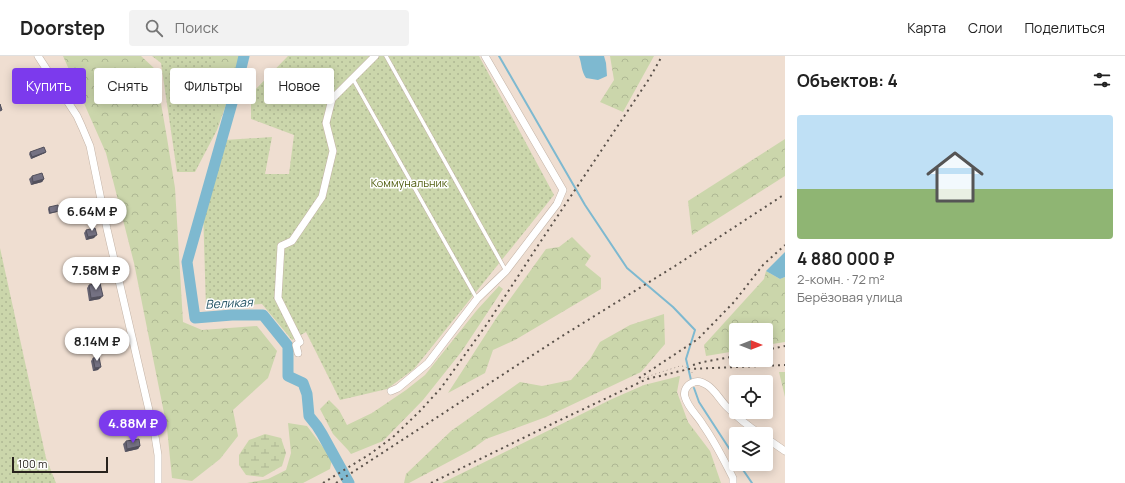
<!DOCTYPE html>
<html lang="ru">
<meta charset="utf-8">
<style>
body{margin:0;font-family:Manrope,sans-serif;background:#f2f2f2;color:#222;height:100vh;display:flex;flex-direction:column;font-size:15px;white-space:nowrap}
*{box-sizing:border-box;margin:0}
p{font-size:13px;color:#767676}
.icon{flex:none;width:22px;height:22px;fill:none;stroke:currentColor;stroke-width:2;stroke-linecap:round;stroke-linejoin:round}
.map{position:relative;flex:1;overflow:hidden}
.panel{display:flex;flex-direction:column;background:#fff;width:340px}
.panel>*{flex:none}
.top-card{position:absolute;left:12px;top:12px;width:380px;height:36px;display:flex;gap:8px}
.needle{width:26px;rotate:90deg}
.fabs{position:absolute;left:729px;top:267px;display:grid;gap:8px}
.fabs a{display:grid;place-items:center;width:44px;height:44px;border-radius:4px;background:#fff;box-shadow:0 2px 10px #0003;font-size:20px}
.scale{position:absolute;left:12px;bottom:10px;width:96px;box-sizing:border-box;padding-left:4px;border:2px solid #28221d;border-top:0;font-size:11px;line-height:14px;white-space:nowrap;color:#28221d;-webkit-text-stroke:3px #fff;paint-order:stroke}
.price{position:absolute;translate:-50% -34px;padding:0 9px;border-radius:14px;background:#fff;color:#222;font-size:13px;line-height:26px;filter:drop-shadow(0 1px 2px #0008)}
.price::after{content:'';position:absolute;left:50%;top:24px;width:12px;height:9px;margin-left:-6px;background:inherit;clip-path:polygon(0 0,100% 0,50% 100%)}
.price.active{background:#7c3aed;color:#fff}
ul{padding:0;list-style:none}
li{display:grid;align-content:center;gap:8px;height:212px;padding:0 12px}
li span{display:grid;place-items:center;height:124px;border-radius:4px;color:#555}
li>.icon{margin-inline-start:auto}
span .icon{width:72px;height:72px;fill:#fffc;stroke-width:1}
li b{font-size:17px}
h2{display:flex;justify-content:space-between;align-items:center;height:48px;padding:0 12px;font-size:17px}
.tag{padding:0 14px;border-radius:4px;background:#fff;box-shadow:0 2px 10px #0003;font-size:14px;line-height:36px}
.tag.active{background:#7c3aed;color:#fff}
header{display:flex;align-items:center;gap:24px;box-sizing:border-box;height:56px;padding:0 20px;background:#fff;border-bottom:1px solid #e0e0e0}
header strong{font-size:19px}
nav{display:flex;gap:22px;margin-inline-start:auto;font-size:14px}
.search{width:280px;height:36px;background:#f2f2f2;display:flex;align-items:center;gap:10px;box-sizing:border-box;padding:0 14px;border-radius:4px;color:#767676;font-size:15px}
main{display:flex;flex:1;min-height:0}
.map>svg:first-child{display:block}
.forest{fill:url(#forest-crowns)}
.wetland{fill:url(#wetland-marsh)}
.garden{fill:url(#garden-dots)}
.water{fill:#7eb9d0}
.lines{fill:none;stroke-linecap:round;stroke-linejoin:round}
.stream{stroke:#7eb9d0;stroke-width:2}
.river{stroke:#7eb9d0;stroke-width:11}
.lane-casing{stroke:#c3b3a6;stroke-width:4.5}
.street-casing{stroke:#c3b3a6;stroke-width:8}
.path{stroke:#a89b91;stroke-width:1;stroke-dasharray:1 3;stroke-linecap:butt}
.lane{stroke:#fff;stroke-width:3.5}
.street{stroke:#fff;stroke-width:7}
.rail{stroke:#5a514a;stroke-width:2;stroke-dasharray:2 4;stroke-linecap:butt}
.wall{fill:#656271}
.shaded-wall{fill:#52505c}
.building{fill:#757283;stroke:#52505c}
.labels{text-anchor:middle;dominant-baseline:central;stroke-width:3;stroke-linejoin:round;paint-order:stroke}
.park-label{font-size:11px;fill:#515e11;stroke:#fff}
.water-label{font-size:12px;font-style:italic;fill:#1f5061;stroke:#fff}
</style>
<header>
<strong>Doorstep</strong>
<div class="search"><svg class="icon" aria-label="search" viewBox="0 0 24 24"><circle cx="10" cy="10" r="6"/><path d="M15 15l6 6"/></svg>Поиск</div>
<nav><a>Карта</a><a>Слои</a><a>Поделиться</a></nav>
</header>
<main>
<div class="map">
<svg width="785" height="427" viewBox="0 0 785 427">
<defs>
<pattern id="forest-crowns" width="20" height="18" patternUnits="userSpaceOnUse"><rect width="20" height="18" fill="#cbd6ab"/><path d="M2 6a3 3 0 1 1 6 0M12 15a3 3 0 1 1 6 0" fill="none" stroke="#aeb793"/></pattern>
<pattern id="wetland-marsh" width="20" height="14" patternUnits="userSpaceOnUse"><rect width="20" height="14" fill="#cbd6ab"/><path d="M1 5h8M5 5V1M11 12h8M15 12V8" fill="none" stroke="#aeb793"/></pattern>
<pattern id="garden-dots" width="8" height="8" patternUnits="userSpaceOnUse"><rect width="8" height="8" fill="#cbd6ab"/><path d="M2 2h.1M6 6h.1" fill="none" stroke="#aeb793" stroke-width="1.8" stroke-linecap="round"/></pattern>
</defs>
<rect width="100%" height="100%" fill="#efded1"/>
<g class="forest">
<path d="M63,0H141L155,13L167,82L175,132L183,266L202,274L257,270L277,295L268,322L233,354L238,380L220,403L192,425L172,422L167,372L134,207L106,97Z"/>
<path d="M217,0H248L229,40L217,74Z"/>
<path d="M610,0H654L623,56L600,46L614,24Z"/>
<path d="M785,83V120L692,179L688,145Z"/>
<path d="M572,181L591,200L585,209L601,222V233L515,284L493,294L485,317L448,337L497,261L546,193L559,191Z"/>
<path d="M766,215L780,223L785,221V286L766,289V274H736V295L706,300L704,289L764,223Z"/>
<path d="M499,230L503,233L462,295L423,344L383,385L351,398L348,394L333,378L320,353L329,344L339,354L347,369L372,357L406,334L425,319L477,254Z"/>
<path d="M664,258L665,288L641,316L546,361L486,383L471,394L409,427H404L406,418L451,375L520,326L542,330L571,324L590,303L600,286L630,269Z"/>
<path d="M779,316H785V341Z"/>
<path d="M680,320L677,336L688,366L710,395L721,427H442L612,343L644,329Z"/>
<path d="M288,367L307,370L332,403L330,413L303,427H247L268,423L286,414L291,397Z"/>
</g>
<path class="wetland" d="M265,378L281,382L286,397L282,410L263,421L246,419L239,409V399L249,384Z"/>
<g class="garden">
<path d="M152,0H217V74L195,116H177L161,7Z"/>
<path d="M288,0H479L554,139L414,313L387,333L340,344L306,276L292,284L262,248L206,252L203,153L225,84L272,81L265,118H289L294,79L251,63V38Z"/>
<path d="M0,192L46,402L56,427H0Z"/>
</g>
<g class="water">
<path d="M579,0H604L606,7L607,20L598,24L586,22C581,14 582,9 579,0Z"/>
<path d="M785,196V221L780,223L766,215Z"/>
</g>
<g class="lines">
<g class="stream">
<path d="M499,0L585,149L627,212L673,251L695,274L686,303L691,324"/>
<path d="M694,332L699,346L736,403"/>
<path d="M739,408L752,427"/>
</g>
<path class="river" d="M244,0L236,33L187,206L195,262L232,259H263L288,290V320L303,327L307,338L309,360L317,370L322,378L349,427"/>
<g class="lane-casing">
<g id="lane">
<path d="M386,0L506,215"/>
<path d="M353,23L477,243"/>
</g>
</g>
<g class="street-casing">
<g id="street">
<path d="M38,0L77,60L82,71L90,90L107,173L155,380L158,399V427"/>
<path d="M298,297L296,289L300,286L278,242L281,190L292,185L322,141L333,95L326,67L332,43L375,0"/>
<path d="M391,335L398,332L428,307L477,243L506,215L557,148L563,134L485,0"/>
<path d="M766,382L785,395"/>
<path d="M733,427V422C724,404 715,386 703,369C698,360 688,352 685,341C683,335 687,329 692,327C698,324 702,326 707,329C715,334 720,344 727,351C737,361 748,370 760,378"/>
</g>
</g>
<path class="path" d="M640,323L680,310C687,310 690,314 694,319"/>
<use href="#lane" class="lane"/>
<use href="#street" class="street"/>
<g class="rail">
<path d="M766,294L785,290"/>
<path d="M693,309L703,306L736,300"/>
<path d="M639,322L698,283L734,246L763,209L785,189"/>
<path d="M323,427L370,398L393,381L420,355L441,332L487,268L539,188L649,23L662,0"/>
<path d="M336,427L559,282L675,210L785,138"/>
<path d="M431,427L556,366L647,323L689,313L785,309"/>
</g>
</g>
<g class="wall">
<path d="M32,28L42,34L40,37L32,40L29,31Z"/>
<path d="M30,96H46L45,97L31,103L29,98Z"/>
<path d="M32,120L44,123L42,126L31,129L29,123Z"/>
<path d="M49,151L57,156L49,158L48,153Z"/>
<path d="M86,174L94,182L86,184L84,177Z"/>
<path d="M89,229L100,243L89,245L87,232Z"/>
<path d="M93,302L98,314L93,315L91,305Z"/>
<path d="M126,385L140,390L138,393L125,396L123,388Z"/>
</g>
<g class="shaded-wall">
<path d="M42,34L40,37L32,40L34,36Z"/>
<path d="M46,96L45,97L31,103L32,101Z"/>
<path d="M44,123L42,126L31,129L33,126Z"/>
<path d="M97,179L94,182L86,184L88,181Z"/>
<path d="M103,240L100,243L89,245L91,242Z"/>
<path d="M101,311L98,314L93,315L95,312Z"/>
<path d="M140,390L138,393L125,396L127,393Z"/>
</g>
<g class="building">
<path d="M40,26L42,34L34,36L32,28Z"/>
<path d="M0,48L2,54L0,55Z"/>
<path d="M44,91L46,96L32,101L30,96Z"/>
<path d="M42,117L44,123L33,126L32,120Z"/>
<path d="M58,149L59,155L50,157L49,151Z"/>
<path d="M95,172L97,179L88,181L86,174Z"/>
<path d="M100,227L103,240L91,242L89,229Z"/>
<path d="M99,301L101,311L95,312L93,302Z"/>
<path d="M139,383L140,390L127,393L126,385Z"/>
</g>
<g class="labels">
<g class="park-label">
<text x="409" y="126">Коммунальник</text>
</g>
<g class="water-label">
<text transform="translate(229 247) rotate(-3)">Великая</text>
</g>
</g>
</svg>
<div class="fabs">
<a><svg class="needle" viewBox="-14 -14 28 28"><path d="M0-13l5 13h-10z" fill="#e53935"/><path d="M0 13l5-13h-10z" fill="#767676"/></svg></a>
<a><svg class="icon" aria-label="locate" viewBox="0 0 24 24"><circle cx="12" cy="12" r="6"/><path d="M12 2v4M12 18v4M2 12h4M18 12h4"/></svg></a>
<a><svg class="icon" aria-label="layers" viewBox="0 0 24 24"><path d="M12 4l9 5-9 5-9-5zM3 14l9 5 9-5"/></svg></a>
</div>
<div class="scale">100 m</div>
<b class="price" style="left:92px;top:176px">6.64M ₽</b>
<b class="price" style="left:96px;top:235px">7.58M ₽</b>
<b class="price" style="left:97px;top:306px">8.14M ₽</b>
<b class="price active" style="left:133px;top:388px">4.88M ₽</b>
<div class="top-card">
<a class="tag active">Купить</a>
<a class="tag">Снять</a>
<a class="tag">Фильтры</a>
<a class="tag">Новое</a>
</div>
</div>
<section class="panel">
<h2>Объектов: 4<svg class="icon" aria-label="filters" viewBox="0 0 24 24"><path d="M4 7h16M4 17h16"/><circle cx="9" cy="7" r="2"/><circle cx="15" cy="17" r="2"/></svg></h2>
<ul>
<li><span style="background:linear-gradient(#bfe0f5 60%,#8fb573 0)"><svg class="icon" aria-label="home" viewBox="0 0 24 24"><path d="M3 11l9-7 9 7M6 9v11h12V9"/></svg></span><div><b>4 880 000 ₽</b><p>2-комн. · 72 m²</p><p>Берёзовая улица</p></div></li>
</ul>
</section>
</main>
